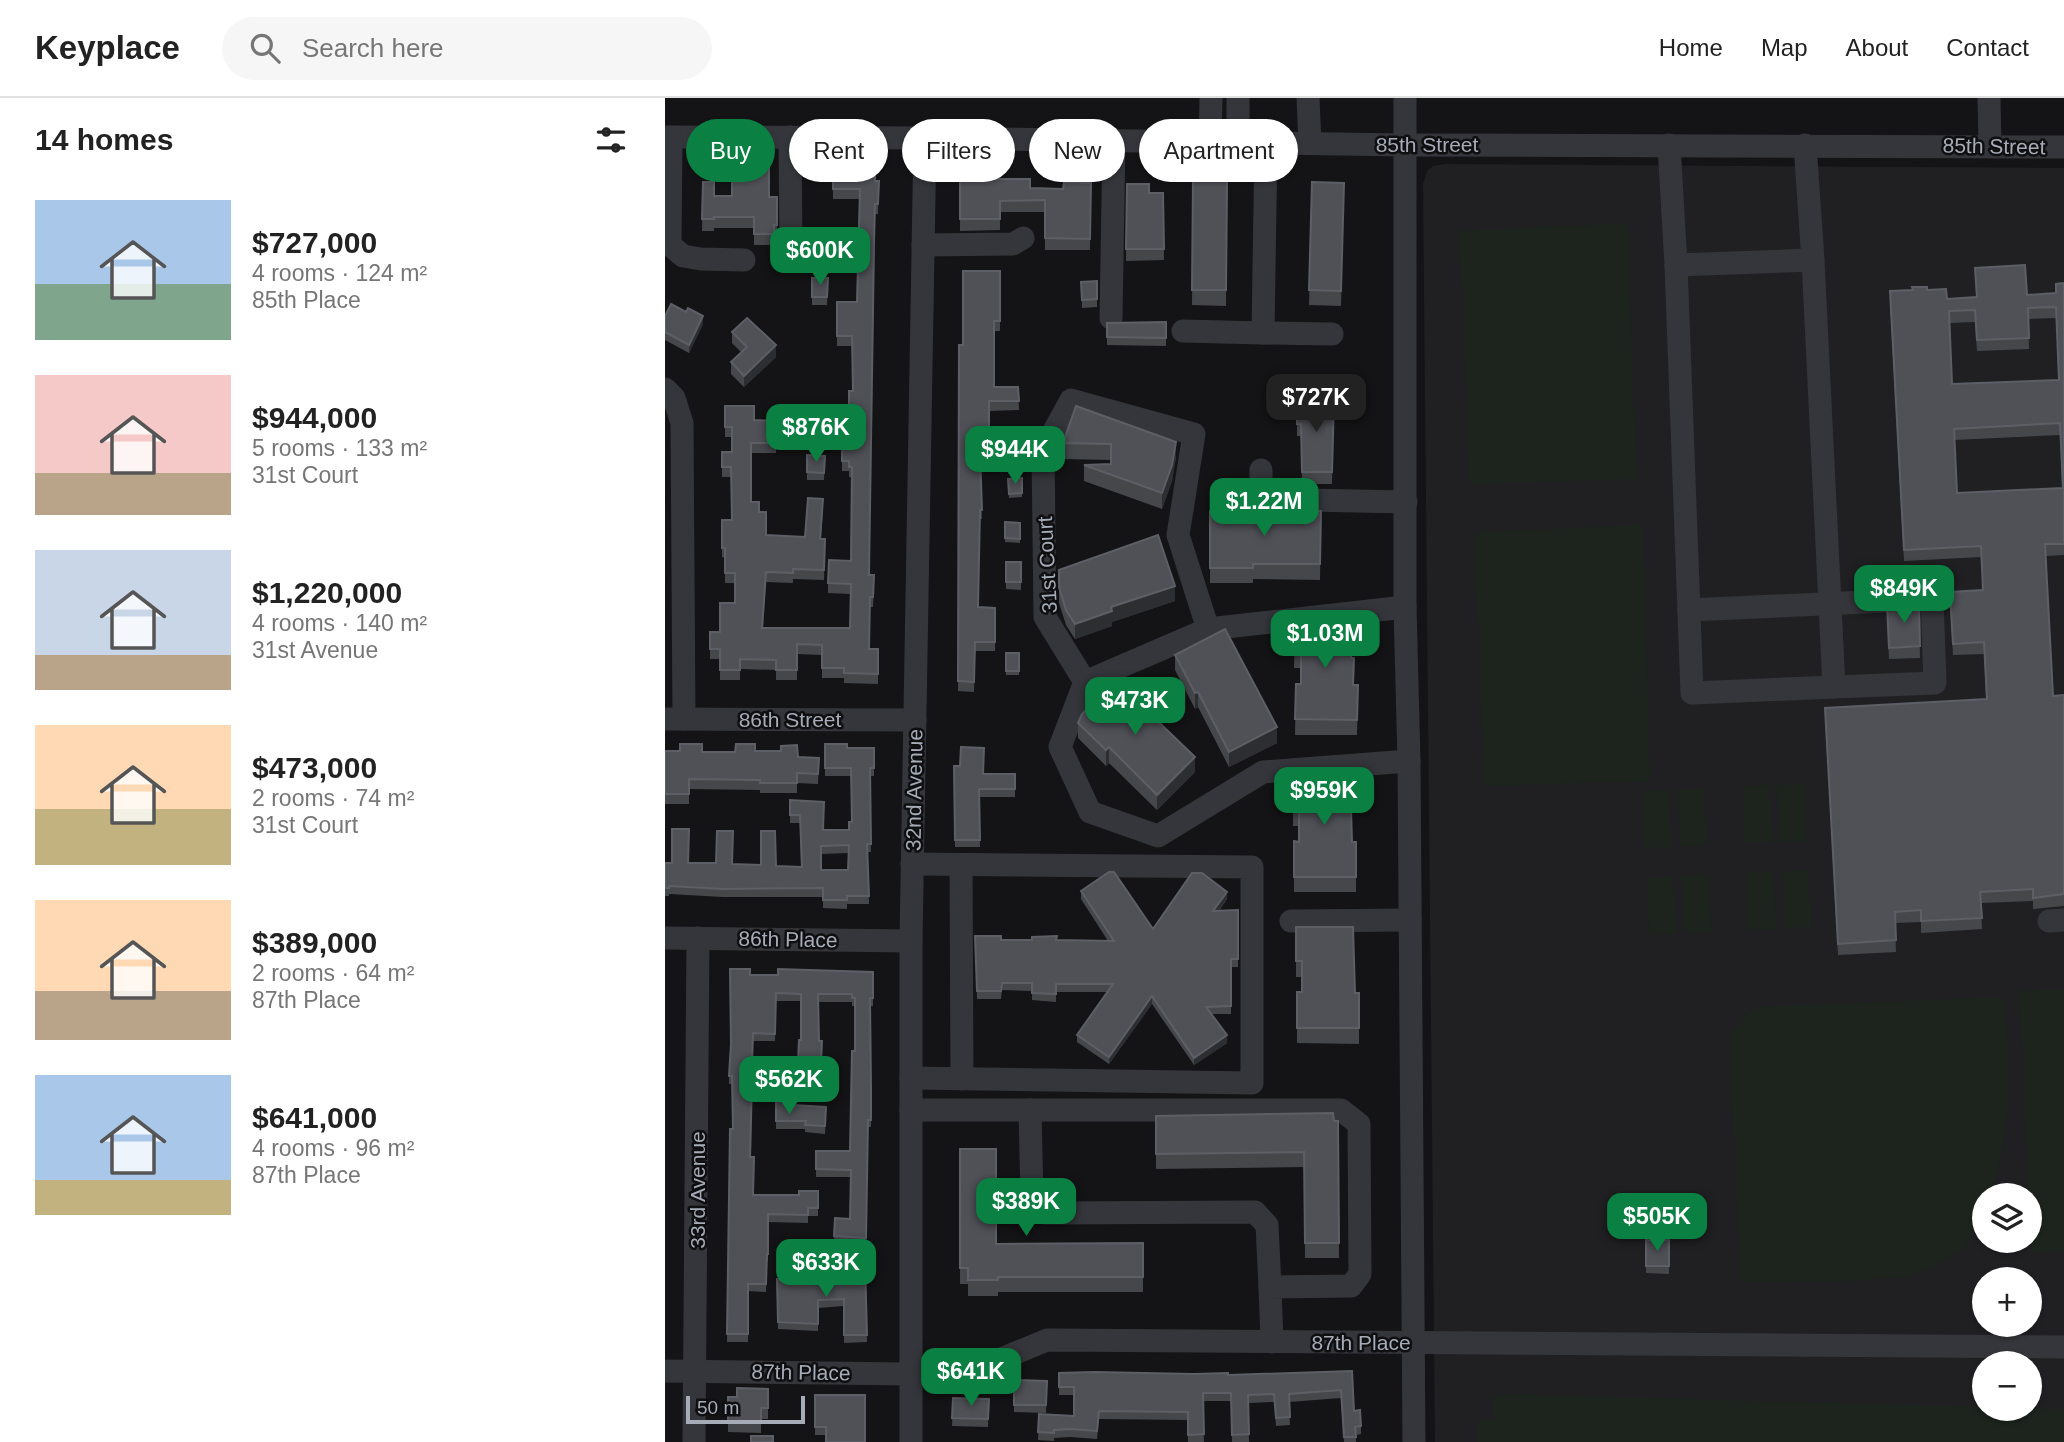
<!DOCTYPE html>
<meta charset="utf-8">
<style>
body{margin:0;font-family:Helvetica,sans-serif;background:#f6f6f6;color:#222;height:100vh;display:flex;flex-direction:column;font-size:26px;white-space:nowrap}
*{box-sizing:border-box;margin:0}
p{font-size:23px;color:#767676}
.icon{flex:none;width:38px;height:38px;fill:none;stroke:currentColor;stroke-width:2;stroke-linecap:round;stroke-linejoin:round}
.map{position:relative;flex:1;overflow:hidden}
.side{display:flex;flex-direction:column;background:#fff;width:665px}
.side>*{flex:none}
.banner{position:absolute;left:21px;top:21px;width:665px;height:63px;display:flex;gap:14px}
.tools{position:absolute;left:1307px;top:1085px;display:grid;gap:14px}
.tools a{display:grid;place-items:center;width:70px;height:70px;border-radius:50%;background:#fff;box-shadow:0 2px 5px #0004;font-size:35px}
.scale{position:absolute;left:21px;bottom:18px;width:119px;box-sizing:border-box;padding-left:7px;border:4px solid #a5abb7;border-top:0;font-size:19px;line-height:24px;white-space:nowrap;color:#a5abb7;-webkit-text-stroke:5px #0f0f11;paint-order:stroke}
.price{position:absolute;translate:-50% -60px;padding:0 16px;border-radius:14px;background:#0b8043;color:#fff;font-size:23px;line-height:46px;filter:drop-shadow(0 2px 4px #0008)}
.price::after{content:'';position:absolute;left:50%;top:42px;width:21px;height:16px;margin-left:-10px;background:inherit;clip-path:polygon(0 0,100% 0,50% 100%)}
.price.selected{background:#222;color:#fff}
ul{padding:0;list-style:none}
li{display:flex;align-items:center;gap:21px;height:175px;padding:0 35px}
li span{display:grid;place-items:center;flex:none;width:196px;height:140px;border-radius:0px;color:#555}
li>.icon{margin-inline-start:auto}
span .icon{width:84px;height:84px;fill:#fffc;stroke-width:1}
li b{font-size:30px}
h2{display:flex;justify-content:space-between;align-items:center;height:84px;padding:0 35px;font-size:30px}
.pill{padding:0 24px;border-radius:32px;background:#fff;box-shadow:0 2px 5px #0004;font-size:24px;line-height:63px}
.pill.selected{background:#0b8043;color:#fff}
header{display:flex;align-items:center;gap:42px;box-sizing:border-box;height:98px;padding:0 35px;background:#fff;border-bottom:2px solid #e0e0e0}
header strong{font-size:33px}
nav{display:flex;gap:38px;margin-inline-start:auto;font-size:24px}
.search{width:490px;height:63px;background:#f6f6f6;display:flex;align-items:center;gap:18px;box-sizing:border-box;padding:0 24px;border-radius:38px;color:#767676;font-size:26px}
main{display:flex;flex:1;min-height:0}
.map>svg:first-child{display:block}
.built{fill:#202023;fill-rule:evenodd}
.green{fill:#1c241d}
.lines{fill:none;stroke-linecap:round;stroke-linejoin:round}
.minor{stroke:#35363b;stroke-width:23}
.wall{fill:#45474b;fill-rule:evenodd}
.shaded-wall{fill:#2d2e31}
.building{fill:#505157;stroke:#5d5f66;stroke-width:2;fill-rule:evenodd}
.labels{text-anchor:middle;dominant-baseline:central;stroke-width:5;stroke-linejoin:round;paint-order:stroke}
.street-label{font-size:21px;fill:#a5abb7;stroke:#0f0f11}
</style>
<header>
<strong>Keyplace</strong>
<div class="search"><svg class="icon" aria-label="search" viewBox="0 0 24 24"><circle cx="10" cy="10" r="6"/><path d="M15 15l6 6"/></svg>Search here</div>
<nav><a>Home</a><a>Map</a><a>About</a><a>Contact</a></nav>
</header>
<main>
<section class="side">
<h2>14 homes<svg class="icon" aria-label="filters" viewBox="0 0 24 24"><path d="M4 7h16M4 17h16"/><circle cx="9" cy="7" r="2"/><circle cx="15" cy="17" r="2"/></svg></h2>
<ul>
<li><span style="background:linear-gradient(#a9c7e8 60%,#7fa58c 0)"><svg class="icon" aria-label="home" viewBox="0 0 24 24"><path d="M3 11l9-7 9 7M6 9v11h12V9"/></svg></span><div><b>$727,000</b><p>4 rooms · 124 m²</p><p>85th Place</p></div></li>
<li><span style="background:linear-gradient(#f6c9c9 70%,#b9a48a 0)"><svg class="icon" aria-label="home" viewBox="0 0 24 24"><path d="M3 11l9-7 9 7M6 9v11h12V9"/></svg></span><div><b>$944,000</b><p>5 rooms · 133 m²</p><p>31st Court</p></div></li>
<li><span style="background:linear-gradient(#c9d6e8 75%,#b9a48a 0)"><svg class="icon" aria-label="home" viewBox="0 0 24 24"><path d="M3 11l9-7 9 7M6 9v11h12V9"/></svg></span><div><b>$1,220,000</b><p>4 rooms · 140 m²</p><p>31st Avenue</p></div></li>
<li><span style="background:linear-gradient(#ffd9b3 60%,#c2b280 0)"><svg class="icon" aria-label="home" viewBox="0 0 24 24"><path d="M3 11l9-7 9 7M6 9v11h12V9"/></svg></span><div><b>$473,000</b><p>2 rooms · 74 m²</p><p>31st Court</p></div></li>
<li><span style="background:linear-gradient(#ffd9b3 65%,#b9a48a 0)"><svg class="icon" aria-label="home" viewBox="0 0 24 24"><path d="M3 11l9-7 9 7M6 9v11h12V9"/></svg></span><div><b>$389,000</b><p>2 rooms · 64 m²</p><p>87th Place</p></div></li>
<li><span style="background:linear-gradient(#a9c7e8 75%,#c2b280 0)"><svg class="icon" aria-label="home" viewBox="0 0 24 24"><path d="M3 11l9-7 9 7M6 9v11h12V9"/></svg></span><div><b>$641,000</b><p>4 rooms · 96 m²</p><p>87th Place</p></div></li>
</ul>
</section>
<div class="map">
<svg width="1399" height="1344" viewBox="0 0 1399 1344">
<rect width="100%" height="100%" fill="#141416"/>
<path class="built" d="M780,66L1399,70V1344H770L758,86L762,73L768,68ZM1320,1097H1365V1143H1320ZM1320,1181H1365V1227H1320ZM1320,1265H1365V1311H1320Z"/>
<g class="green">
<path d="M962,125L971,381L805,386L795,133Z"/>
<path d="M977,427L985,683L819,688L810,434Z"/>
<path d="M1139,686L1141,743L1115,744L1112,687Z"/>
<path d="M1104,687L1107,744L1080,745L1078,688Z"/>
<path d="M1039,690L1042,747L1015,749L1013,692Z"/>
<path d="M1004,692L1007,749L980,750L978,693Z"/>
<path d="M1143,772L1146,829L1119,830L1117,774Z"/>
<path d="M1108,774L1111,831L1084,832L1082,775Z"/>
<path d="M1043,777L1046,834L1019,835L1017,778Z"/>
<path d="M1008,779L1011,836L985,837L982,780Z"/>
<path d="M1399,891V1153L1365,1154V1097H1363L1355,893Z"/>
<path d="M1338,899C1347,971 1347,1028 1325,1097H1320L1319,1114L1299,1150L1266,1170L1239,1179L1185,1183L1075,1184L1065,936L1089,909Z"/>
<path d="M829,1296L1399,1311V1344H813V1323L829,1322Z"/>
</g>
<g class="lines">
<g class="minor">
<path d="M643,0L645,45"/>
<path d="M740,0V509L744,663L749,1344"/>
<path d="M1324,0L1325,48"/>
<path d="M0,39L260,40L741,47L1399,49"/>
<path d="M6,39L5,147L18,158L36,161L79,162"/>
<path d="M125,39L126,154"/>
<path d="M545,44L546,0"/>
<path d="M573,44V0"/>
<path d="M1004,47L1011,167L1027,595L1169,589L1148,162L1140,47"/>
<path d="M258,147L348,146L358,140"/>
<path d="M1011,167L1148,162"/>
<path d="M446,220L449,42"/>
<path d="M518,233L598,235L601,45"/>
<path d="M598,235L667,236"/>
<path d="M0,291L9,300L17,325L19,621"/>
<path d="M596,372V401L741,404"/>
<path d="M1024,512L1267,501L1270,585L1169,589"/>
<path d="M543,531L513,437L529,336L406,302L378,353L380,519L420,584L395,649L425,714L493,738L598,674L744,663"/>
<path d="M420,584L543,531L740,509"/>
<path d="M0,621L250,622"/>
<path d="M296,767L297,981"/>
<path d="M626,823L745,822"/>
<path d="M1384,823L1399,822"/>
<path d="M0,840L246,843"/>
<path d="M246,980L587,985V769L247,766"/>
<path d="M246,1012H676L694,1026L695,1176L686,1188L605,1189L607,1244"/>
<path d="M365,1012L367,1101L380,1115L590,1114L602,1127L605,1189"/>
<path d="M0,1273L246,1276L312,1271L382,1242L1399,1249"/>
<path d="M29,1344L33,840"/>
<path d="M246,1344V843L260,40"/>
</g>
</g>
<g class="wall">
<path d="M168,69L214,83L213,116H210L204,477L209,487L208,509H205L204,551H213V586L179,585V580H157V557L132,556V582H111V572L75,571V582H55V561H45V534H55L70,505V485H60V460L57,459V422H67L66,379H57V354H67V339H60V308L89,322L111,323V355H86V404L94,414L101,437L140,439L158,411L156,441H160L159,482L128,481V485L101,484L98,530H185L186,496L163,495V485L186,463L187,379H184V373H177V347L184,348L188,293L187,248H172V204H192L195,101H168Z"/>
<path d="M295,81L365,90L398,91L426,85L425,152H380V114H335V132L295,133Z"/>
<path d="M528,82L562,83L561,208L527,207Z"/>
<path d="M38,84L49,98L112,99V138H109V147H89V130H49V133H37Z"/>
<path d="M647,84L679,85L676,208L644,207Z"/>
<path d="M462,86L484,95H498L499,162L461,163Z"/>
<rect x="145" y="137" width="19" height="25"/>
<path d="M1310,170L1362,197L1391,195L1399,185V457L1381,458L1388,598L1399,597V808L1368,811V803L1316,805L1317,831L1256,835V824L1230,825L1231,854L1173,857L1160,610L1321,601L1319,556L1288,557L1285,505V494L1318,492L1316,459L1239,463L1225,205V193L1282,201L1311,199ZM1391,220L1394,282L1287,286L1284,225L1310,224L1312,253L1364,251L1363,221ZM1395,337L1397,390L1292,395L1289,342Z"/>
<path d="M335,173V233H329V289H353L354,312L324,313V331H359V360H325V365H315L317,421H315L313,509L330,510V553H310L309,594L293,593L294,247H298Z"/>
<path d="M147,180H163L162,207H147Z"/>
<path d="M432,183V209L417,210L416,184Z"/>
<path d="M21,214L38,226L24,255L0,242V218Z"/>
<path d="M501,224V248L442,247V225Z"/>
<path d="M67,234L111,259L79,289L66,276V264L76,254L67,245Z"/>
<path d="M632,302H669L667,386H637L636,338H632Z"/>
<path d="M411,308L511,359L507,383L497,411L419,383V367L446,366V362L398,361V345Z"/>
<path d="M142,357L160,358L159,382H142Z"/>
<path d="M357,380V399L344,400L343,381Z"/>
<path d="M545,413H656L655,482L588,481V485H545Z"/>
<path d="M340,424L355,425V445L340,444Z"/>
<path d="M341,464H356V492L341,491Z"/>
<path d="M394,472L510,503L447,524V528L410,541L401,527L394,505Z"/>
<path d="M1254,504L1255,560L1224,561L1222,517Z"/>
<path d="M630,520L686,560L688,587H693L692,637H630L631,586H636V570H629Z"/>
<rect x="341" y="555" width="13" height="22"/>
<path d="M510,557L612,645L564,669L533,609L530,611L510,572Z"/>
<path d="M413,625L530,674L492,712L444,665L441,668L413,640Z"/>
<path d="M160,646L182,650H209V678H205L206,754H203L204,806H182V811L158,810V799H58L4,796V798H0V765H23L136,769L135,725H125V702L158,732H184L187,724L186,678H160ZM184,755L183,772H156V756Z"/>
<path d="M0,653L70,654L90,653L133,659L154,660L153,686L132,685V695H95V692L24,691V706H0Z"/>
<path d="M289,668L319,676H350V699H314L315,749H290Z"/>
<path d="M628,671L637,678L687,744H691V794H629V743L634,744V728H628Z"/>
<path d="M416,793L488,831L562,801L554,813L573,812V869H566V916H547L562,945L529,967L487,906L444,966L412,944V937L443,894H391V904L367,902V893L337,892L336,901H312L310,838L336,842L443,843L416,801Z"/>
<path d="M631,829L690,895H694V946L632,945V894H637V879H631Z"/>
<path d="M208,874V908H205L206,997V1029H203L201,1148L169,1146V1138L185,1121L186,1079H151V1053H185L190,953V908H187V904H153L154,943H157L156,973L133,972L134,942H136V903H111L110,943H88V967H124V1005L128,1007L161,1017L160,1036L140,1034V1031H111V991H87L86,1059L88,1097H134L153,1093V1118H143V1125L103,1124V1163H102L101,1194L83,1193V1244H62L65,1031H68L67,986H64V978L85,877Z"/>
<path d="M491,1018L673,1023L674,1160H640L639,1069L491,1071Z"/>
<path d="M295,1051L331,1146L478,1145V1194H333V1198H303V1186H295Z"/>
<path d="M981,1142H1004V1176L981,1175Z"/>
<path d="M200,1165L202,1244L179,1245V1208L153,1210V1233L113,1231L112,1181L130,1183L182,1181Z"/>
<path d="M687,1273L689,1313L696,1328V1336L691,1337V1344H679L676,1300L624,1304L625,1327L611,1328L609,1304L583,1305L584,1344H567L566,1303H538L539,1344H523V1322L434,1321L432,1341L405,1339L389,1340V1343L373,1342L374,1316L409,1318V1297H394V1275L563,1277Z"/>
<path d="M349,1282L382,1283L381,1315L349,1314Z"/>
<path d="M103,1291V1321H96V1335L63,1334V1299H72Z"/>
<path d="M150,1297H200L161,1337H150Z"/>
<path d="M288,1300L324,1301L323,1329L287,1328Z"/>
</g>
<g class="shaded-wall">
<path d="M38,218V226L24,255V247Z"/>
<path d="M111,247V259L79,289V278Z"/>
<path d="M511,344V359L507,383L497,411V395Z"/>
<path d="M510,488V503L447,524V528L410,541V526L446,509Z"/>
<path d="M533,594V609L530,611V595Z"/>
<path d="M612,629V645L564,669V654Z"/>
<path d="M444,649V665L441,668V652Z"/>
<path d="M530,659V674L492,712V697Z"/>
<path d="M562,794V801L548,820V813Z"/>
<path d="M487,898V906L444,966V959Z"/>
<path d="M562,937V945L529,967V960Z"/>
</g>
<g class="building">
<path d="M67,65H104V99H112V127H109V136H89V119H49V121H37L38,84H49V98H67Z"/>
<path d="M168,69H210V83H214L213,106H210L209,145L204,477H209L208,499H205L204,551H213V576L179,575V570H157V547L132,546V572H111V562L75,561V572H55V551H45V534H55V505H70V475H60V450H57V422H67L66,369H57V354H67V329H60V308H89V322L111,323V345H86V404H94V414H101V437L140,439L143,400L158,401L155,441H160L159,472L128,471V475L101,474L97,530H185L186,486L163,485L164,462L186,463L187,369H184V363H177V347L184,348V293H188L187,238H172V204H192L195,91H168Z"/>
<path d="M295,81H365V90L398,91L399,84L426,85L425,141L380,140V102L335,103V121H295Z"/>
<path d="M528,82L562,83L561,192H527Z"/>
<path d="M647,84L679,85L676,193L644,192Z"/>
<path d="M462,86H484V95H498L499,151H461Z"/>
<rect x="145" y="137" width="19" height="17"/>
<path d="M1360,167L1362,197L1391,195V186L1399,185V446H1380L1388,598L1399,597V796L1368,800V791L1315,794L1317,820L1256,823V812L1230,814L1231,842L1173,846L1160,610L1322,601L1319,544L1288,546L1285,494L1318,492L1316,448L1239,452L1225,193L1248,192L1247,189H1262V192L1281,191L1282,201L1312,199L1310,170ZM1391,209L1394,282L1287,286L1284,213L1310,212L1312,242L1364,240L1363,210ZM1395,325L1398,390L1292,395L1289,331Z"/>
<path d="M298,173H335V223H329V289H353L354,303H324V331H359V351L325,350V355H315L317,412H315L313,509L330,510V544H310L309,584L293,583L294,247H298Z"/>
<path d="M147,180H163L162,199H147Z"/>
<path d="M432,183V201L417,202L416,184Z"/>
<path d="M6,206L21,214L23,210L38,218L24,247L0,234V218Z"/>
<path d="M82,220L111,247L79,278L66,264L82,249L67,234Z"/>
<path d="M501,224V240L442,239V225Z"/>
<path d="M632,302H669L667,374H637L636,326H632Z"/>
<path d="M411,308L511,344L507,367L497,395L419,367L446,366V346L398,345Z"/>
<path d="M142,357L160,358L159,375L142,374Z"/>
<path d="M357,380V395L344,396L343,381Z"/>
<path d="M545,413H656L655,466H588V470H545Z"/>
<path d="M340,424L355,425V441L340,440Z"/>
<path d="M493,437L510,488L446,509L447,513L410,526L401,512L394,489V472Z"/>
<rect x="341" y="464" width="15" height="20"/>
<path d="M1254,504L1255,548L1224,550L1222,506Z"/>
<path d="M630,520L686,521V560H689L688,587H693L692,622L630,621L631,586H636V555H629Z"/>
<path d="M560,531L612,629L564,654L533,594L530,595L510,557Z"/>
<rect x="341" y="555" width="13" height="18"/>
<path d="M450,582L530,659L492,697L444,649L441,652L413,625L417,616Z"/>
<path d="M15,646H37V654H70L71,646H90V653H116V648L132,647L133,659L154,660L153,676L132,675V685H95V682L24,681V696H0V653H15Z"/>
<path d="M160,646H182V650H209V670H205L206,746H202L204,798H182V802H158V790L58,791L4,788V790H0V765H7V731H24L23,765H51L52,733H68L67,766L96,767V733H110L111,768L137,769L135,717H125V702L159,704L158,732H184V724H187L186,670H160ZM184,747L183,772H156V748Z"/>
<path d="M296,649L319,650L318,676H350V691H314L315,742H290L289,668H295Z"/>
<path d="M633,670L637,678H685L687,744H691V779H629V743L634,744V712H628V671Z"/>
<path d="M444,774H449L488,831L527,775H537L562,794L548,813L573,812V861H566V908L541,909L562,937L529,960L487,898L444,959L412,937L448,886H391V896L367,895V885H337L336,893H312L310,838H336V842H367V839L392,838L391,842L449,843L416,793Z"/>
<path d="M631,829H688L690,895H694V930H632V894H637V863H631Z"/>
<path d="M65,871H85V877H113V871L208,874V900H205L206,990V1022H203L201,1140L169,1138L170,1120L185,1121L186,1072L151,1071V1053H185L187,953H190V900H187V896H153L154,943H157L156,966L133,964L134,942H136V896L111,895L110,936L88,935L87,967H124V1005H128V1007L161,1009L160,1028L140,1027L141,1023H111V984L87,983L85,1059H89L88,1097H134V1093H153V1110H143V1117L103,1116V1156H102L101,1186H83V1236H62L65,1031H68L67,978H64L66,946Z"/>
<path d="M668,1015L669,1023H673L674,1145H640L639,1054L491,1056V1018Z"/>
<path d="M295,1051H331V1146L478,1145V1179H333V1182H303V1170H295Z"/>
<rect x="981" y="1142" width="23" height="26"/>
<path d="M182,1165H200L202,1237H179V1201L153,1202V1226L113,1224L112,1181L130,1183L182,1181Z"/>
<path d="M687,1273L689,1313L695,1312L696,1328L690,1329L691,1339H679L676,1292L624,1296L625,1319L611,1320L609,1296L583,1297L584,1336L567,1337L566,1295H538L539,1336L523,1337V1314L434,1313L432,1333L405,1331L389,1332V1335L373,1334L374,1316L409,1318V1289H394V1275L429,1274L529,1276L563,1275V1277Z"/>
<path d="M349,1282L382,1283L381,1307H349Z"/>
<path d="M72,1290L103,1291V1310H96V1323H63V1299H72Z"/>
<path d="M150,1297H200V1344H161V1329H150Z"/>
<path d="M288,1300L324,1301L323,1321L287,1320Z"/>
<rect x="86" y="1338" width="22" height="6"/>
</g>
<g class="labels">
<g class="street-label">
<text x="762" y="46">85th Street</text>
<text transform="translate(1329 48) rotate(1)">85th Street</text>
<text transform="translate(382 467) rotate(-93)">31st Court</text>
<text x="125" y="621">86th Street</text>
<text transform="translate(249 692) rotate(-89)">32nd Avenue</text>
<text transform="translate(123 841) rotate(1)">86th Place</text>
<text transform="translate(32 1092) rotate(-90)">33rd Avenue</text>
<text x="696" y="1244">87th Place</text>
<text transform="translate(136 1274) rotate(1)">87th Place</text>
</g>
</g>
</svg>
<div class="tools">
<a><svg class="icon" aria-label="layers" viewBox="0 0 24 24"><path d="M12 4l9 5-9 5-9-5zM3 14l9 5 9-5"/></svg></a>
<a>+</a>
<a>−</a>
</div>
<div class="scale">50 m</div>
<b class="price" style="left:155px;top:189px">$600K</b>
<b class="price selected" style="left:651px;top:336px">$727K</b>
<b class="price" style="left:151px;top:366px">$876K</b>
<b class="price" style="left:350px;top:388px">$944K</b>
<b class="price" style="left:599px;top:440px">$1.22M</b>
<b class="price" style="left:1239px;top:527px">$849K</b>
<b class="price" style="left:660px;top:572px">$1.03M</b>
<b class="price" style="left:470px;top:639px">$473K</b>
<b class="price" style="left:659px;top:729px">$959K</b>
<b class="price" style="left:124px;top:1018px">$562K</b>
<b class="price" style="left:361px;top:1140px">$389K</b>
<b class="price" style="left:992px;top:1155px">$505K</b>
<b class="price" style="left:161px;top:1201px">$633K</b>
<b class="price" style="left:306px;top:1310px">$641K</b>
<div class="banner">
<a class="pill selected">Buy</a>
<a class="pill">Rent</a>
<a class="pill">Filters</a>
<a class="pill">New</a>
<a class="pill">Apartment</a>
</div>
</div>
</main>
